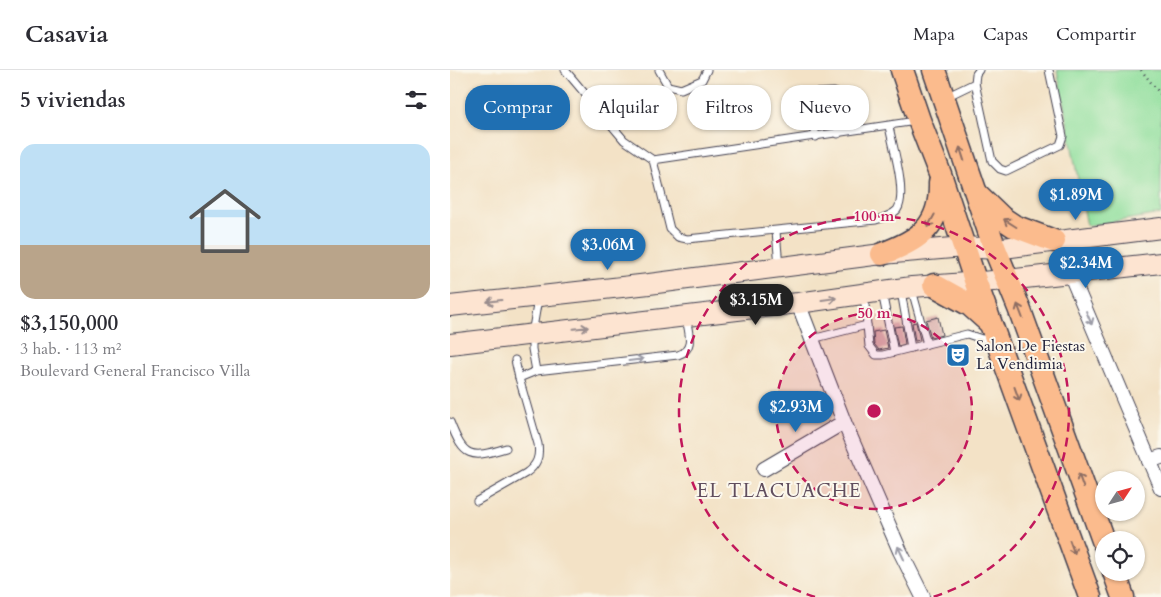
<!DOCTYPE html>
<html lang="es">
<meta charset="utf-8">
<style>
body{margin:0;font-family:Cardo,serif;background:#f2f2f3;color:#2b2b33;height:100vh;display:flex;flex-direction:column;font-size:19px;white-space:nowrap}
*{box-sizing:border-box;margin:0}
p{font-size:16px;color:#7c7c81}
.icon{flex:none;width:28px;height:28px;fill:none;stroke:currentColor;stroke-width:2;stroke-linecap:round;stroke-linejoin:round}
.map{position:relative;flex:1;overflow:hidden}
.details{display:flex;flex-direction:column;background:#fff;width:450px}
.details>*{flex:none}
.top-card{position:absolute;left:15px;top:15px;width:475px;height:45px;display:flex;gap:10px}
.needle{width:32px;rotate:54deg}
.controls{position:absolute;left:645px;top:401px;display:grid;gap:10px}
.controls a{display:grid;place-items:center;width:50px;height:50px;border-radius:50%;background:#fff;box-shadow:0 1px 4px #0004;font-size:25px}
.price{position:absolute;translate:-50% -42px;padding:0 11px;border-radius:18px;background:#1f6fb2;color:#fff;font-size:16px;line-height:32px;filter:drop-shadow(0 1px 2px #0008)}
.price::after{content:'';position:absolute;left:50%;top:30px;width:15px;height:11px;margin-left:-8px;background:inherit;clip-path:polygon(0 0,100% 0,50% 100%)}
.price.active{background:#222;color:#fff}
ul{padding:0;list-style:none}
li{display:grid;align-content:center;gap:10px;height:265px;padding:0 20px}
li span{display:grid;place-items:center;height:155px;border-radius:15px;color:#555}
li>.icon{margin-inline-start:auto}
span .icon{width:90px;height:90px;fill:#fffc;stroke-width:1}
li b{font-size:21px}
h2{display:flex;justify-content:space-between;align-items:center;height:60px;padding:0 20px;font-size:21px}
.pill{padding:0 18px;border-radius:20px;background:#fff;box-shadow:0 1px 4px #0004;font-size:18px;line-height:45px}
.pill.active{background:#1f6fb2;color:#fff}
header{display:flex;align-items:center;gap:30px;box-sizing:border-box;height:70px;padding:0 25px;background:#fff;border-bottom:1px solid #e1e1e2}
header strong{font-size:24px}
nav{display:flex;gap:28px;margin-inline-start:auto;font-size:18px}
main{display:flex;flex:1;min-height:0}
.map>svg:first-child{display:block}
.green{fill:#91df9d;stroke:#5a806c}
.building{fill:#d4a19f}
.lines{fill:none;stroke-linecap:round;stroke-linejoin:round}
.service-casing{stroke:#413f50;stroke-width:9}
.minor-casing{stroke:#413f50;stroke-width:16}
.secondary-casing{stroke:#413f50;stroke-width:22}
.primary-casing{stroke:#413f50;stroke-width:25}
.path{stroke:#413f50;stroke-width:2.5;stroke-dasharray:1 4;stroke-linecap:butt}
.service{stroke:#fff;stroke-width:7}
.minor{stroke:#fff;stroke-width:14}
.secondary{stroke:#fde4d1;stroke-width:20}
.primary{stroke:#fbbb8d;stroke-width:22}
.oneway{stroke:#8e6e64}
.oneway2{stroke:#9a8d8e}
.oneway3{stroke:#9c9ca7}
.ring{fill:none;stroke:#c2185b;stroke-width:2.5;stroke-dasharray:9 6}
.labels{text-anchor:middle;dominant-baseline:central;stroke-width:4;stroke-linejoin:round;paint-order:stroke}
.poi-label{font-size:16px;fill:#22223b;stroke:#fbf7ec;text-anchor:start}
.quarter-label{font-size:19px;letter-spacing:1px;fill:#604e5e;stroke:#fbf7ec}
.centre{fill:#c2185b;stroke:#fbf7ec;stroke-width:2.5}
.ring-label{font-size:15px;text-anchor:middle;font-weight:bold;fill:#c2185b;stroke:#fbf7ec;stroke-width:4;stroke-linejoin:round;paint-order:stroke}
</style>
<header>
<strong>Casavia</strong>
<nav><a>Mapa</a><a>Capas</a><a>Compartir</a></nav>
</header>
<main>
<section class="details">
<h2>5 viviendas<svg class="icon" aria-label="filters" viewBox="0 0 24 24"><path d="M4 7h16M4 17h16"/><circle cx="9" cy="7" r="2"/><circle cx="15" cy="17" r="2"/></svg></h2>
<ul>
<li><span style="background:linear-gradient(#bfe0f5 65%,#b9a48a 0)"><svg class="icon" aria-label="home" viewBox="0 0 24 24"><path d="M3 11l9-7 9 7M6 9v11h12V9"/></svg></span><div><b>$3,150,000</b><p>3 hab. · 113 m²</p><p>Boulevard General Francisco Villa</p></div></li>
</ul>
</section>
<div class="map">
<svg width="711" height="527" viewBox="0 0 711 527">
<rect width="100%" height="100%" fill="#fbf7ec"/>
<filter id="ink" filterUnits="userSpaceOnUse"><feTurbulence type="fractalNoise" baseFrequency=".02" numOctaves="2"/><feDisplacementMap in="SourceGraphic" scale="10" xChannelSelector="R" yChannelSelector="G"/><feConvolveMatrix kernelMatrix="1 2 1 2 8 2 1 2 1" color-interpolation-filters="sRGB"/></filter>
<filter id="wash" filterUnits="userSpaceOnUse"><feTurbulence type="fractalNoise" baseFrequency=".0096" numOctaves="4" result="noise"/><feDisplacementMap in="SourceGraphic" scale="20" xChannelSelector="R" yChannelSelector="G"/><feGaussianBlur stdDeviation="1.12" result="paint"/><feColorMatrix in="noise" values="0 0 0 0 0 0 0 0 0 0 0 0 0 0 0 0 0 1.4 0 .05"/><feComposite in="paint" operator="in"/></filter>
<g filter="url(#wash)">
<rect width="100%" height="100%" fill="#f3e2c6"/>
<path class="green" d="M607,0H711V144L637,156Z"/>
<g id="blocks">
<g class="building">
<path d="M488,247L492,265L481,268L476,250Z"/>
<path d="M466,252L470,270L465,271L462,253Z"/>
<path d="M452,256L455,274L448,276L444,257Z"/>
<path d="M434,260L438,278L429,280L424,274L423,262Z"/>
</g>
</g>
</g>
<g filter="url(#ink)">
<use href="#blocks" fill-opacity="0" stroke="#413f50" stroke-width="1"/>
<g class="lines">
<g class="service-casing">
<g id="service">
<path d="M115,0L174,70L203,90L466,51"/>
<path d="M209,0L218,16L231,19L252,10L257,0"/>
<path d="M525,13L542,91L550,99L556,101L610,75L613,66L599,0"/>
<path d="M496,27L525,13L526,4L529,0"/>
<path d="M366,67L359,29L362,23L384,22L387,23L388,64"/>
<path d="M203,90L220,159L228,167L237,169L426,150C433,148 442,145 447,140C458,124 442,74 439,56"/>
<path d="M326,161L329,196"/>
<path d="M462,220L477,274"/>
<path d="M451,221L461,278"/>
<path d="M432,222L444,282"/>
<path d="M414,224L419,276L426,285H433L517,264L532,269L541,268"/>
<path d="M362,269L417,255"/>
<path d="M65,290L69,308"/>
<path d="M86,301L82,279V264L88,229"/>
<path d="M0,352C14,388 20,389 56,378"/>
<path d="M27,431L76,403C87,395 90,387 88,374L69,308L86,301L228,285C246,279 238,262 236,247"/>
</g>
</g>
<g class="minor-casing">
<g id="minor">
<path d="M620,203L711,418"/>
<path d="M348,233L394,352L450,481L473,527"/>
<path d="M699,391L711,387"/>
<path d="M314,399L394,352"/>
</g>
</g>
<g class="secondary-casing">
<g id="secondary">
<path d="M0,236L199,214L432,184L514,177L545,179L711,158"/>
<path d="M0,274L348,233L462,217L557,210L711,193"/>
</g>
</g>
<g class="primary-casing">
<g id="primary">
<path d="M452,0L469,50L490,104L526,213L640,527"/>
<path d="M484,0L545,179L569,238L654,473"/>
<path d="M527,124L552,148L564,156L604,171"/>
<path d="M432,184C470,170 491,156 490,113"/>
<path d="M484,215L520,235L539,252"/>
<path d="M664,502L673,527"/>
</g>
</g>
<path class="path" d="M691,0L711,25"/>
<use href="#service" class="service"/>
<use href="#minor" class="minor"/>
<use href="#secondary" class="secondary"/>
<use href="#primary" class="primary"/>
</g>
<defs><path id="oneway-shaft" d="M-6 0H5M1.5-3L5.5 0L1.5 3" fill="none" stroke-width="1.6" stroke-linecap="round" stroke-linejoin="round" transform="scale(1.25)"/></defs>
<g class="oneway">
<use href="#oneway-shaft" transform="translate(512 84) rotate(-108)"/>
<use href="#oneway-shaft" transform="translate(481 151) rotate(119)"/>
<use href="#oneway-shaft" transform="translate(560 153) rotate(-148)"/>
<use href="#oneway-shaft" transform="translate(570 241) rotate(-111)"/>
<use href="#oneway-shaft" transform="translate(567 324) rotate(70)"/>
<use href="#oneway-shaft" transform="translate(631 411) rotate(-110)"/>
<use href="#oneway-shaft" transform="translate(622 477) rotate(70)"/>
</g>
<g class="oneway2">
<use href="#oneway-shaft" transform="translate(379 229) rotate(-8)"/>
<use href="#oneway-shaft" transform="translate(44 231) rotate(173)"/>
<use href="#oneway-shaft" transform="translate(131 258) rotate(-6)"/>
</g>
<g class="oneway3">
<use href="#oneway-shaft" transform="translate(639 248) rotate(67)"/>
<use href="#oneway-shaft" transform="translate(186 290) rotate(-7)"/>
<use href="#oneway-shaft" transform="translate(451 483) rotate(-115)"/>
</g>
</g>
<circle cx="424" cy="341" r="98" fill="#c2185b" fill-opacity=".12"/>
<g class="ring">
<circle cx="424" cy="341" r="98"/>
<path d="M365 527A195 195 0 1 1 483 527"/>
</g>
<defs>
<g id="theatre-square" transform="scale(1.25)"><rect x="-9" y="-9" width="18" height="18" rx="4" fill="#1f6fb2" stroke="#fbf7ec"/><path d="M-5-5.5Q0-4 5-5.5V0Q5 5 0 6Q-5 5-5 0ZM-3.3-2.5H-1v1.5H-3.3ZM1-2.5H3.3v1.5H1ZM-2.8 1Q0 5.5 2.8 1Z" fill="#fff"/></g>
</defs>
<g fill-rule="evenodd">
<use href="#theatre-square" x="508" y="285"/>
</g>
<g class="labels">
<g class="poi-label">
<text x="526" y="276">Salon De Fiestas<tspan x="526" dy="18">La Vendimia</tspan></text>
</g>
<g class="quarter-label">
<text x="329" y="421">EL TLACUACHE</text>
</g>
</g>
<circle cx="424" cy="341" r="8" class="centre"/>
<g class="ring-label">
<text x="424" y="151">100 m</text>
<text x="424" y="248">50 m</text>
</g>
</svg>
<div class="controls">
<a><svg class="needle" viewBox="-14 -14 28 28"><path d="M0-13l5 13h-10z" fill="#e53935"/><path d="M0 13l5-13h-10z" fill="#7c7c81"/></svg></a>
<a><svg class="icon" aria-label="locate" viewBox="0 0 24 24"><circle cx="12" cy="12" r="6"/><path d="M12 2v4M12 18v4M2 12h4M18 12h4"/></svg></a>
</div>
<b class="price" style="left:626px;top:151px">$1.89M</b>
<b class="price" style="left:158px;top:201px">$3.06M</b>
<b class="price" style="left:636px;top:219px">$2.34M</b>
<b class="price active" style="left:306px;top:256px">$3.15M</b>
<b class="price" style="left:346px;top:363px">$2.93M</b>
<div class="top-card">
<a class="pill active">Comprar</a>
<a class="pill">Alquilar</a>
<a class="pill">Filtros</a>
<a class="pill">Nuevo</a>
</div>
</div>
</main>
